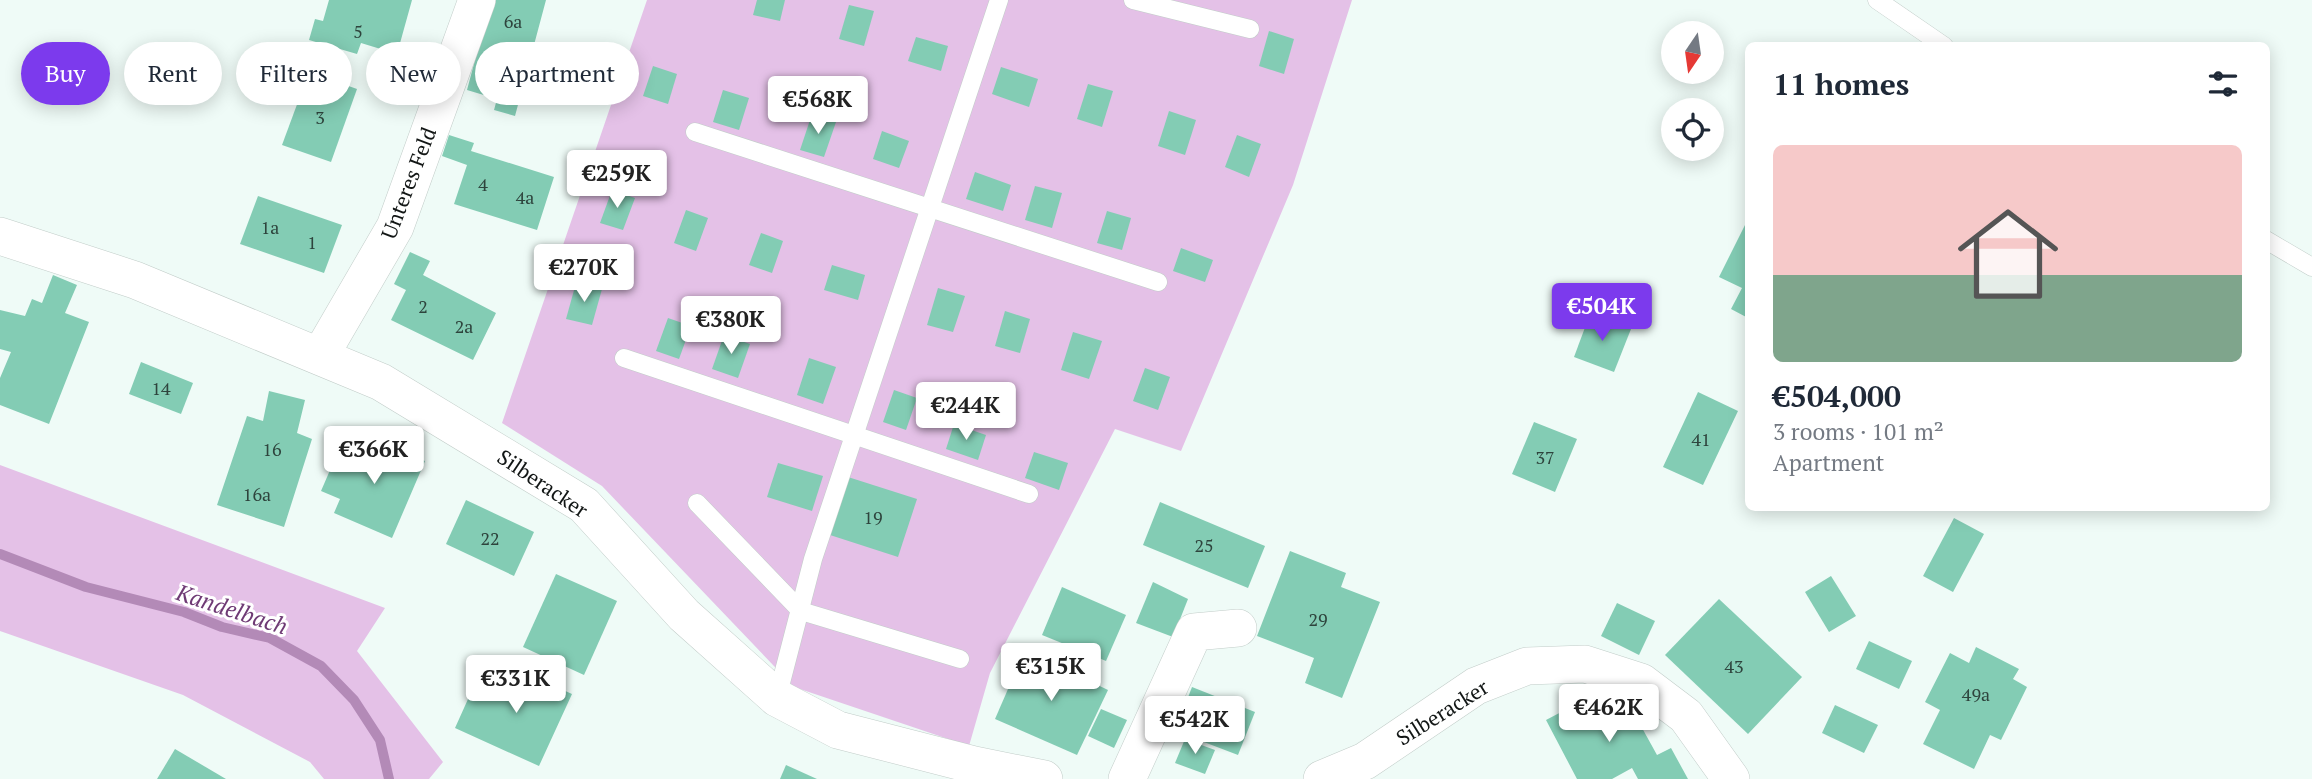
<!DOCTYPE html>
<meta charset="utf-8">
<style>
body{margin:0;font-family:"PT Serif",serif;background:#f6f6f7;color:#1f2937;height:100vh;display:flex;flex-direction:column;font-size:26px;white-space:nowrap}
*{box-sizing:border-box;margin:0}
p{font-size:23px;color:#747a83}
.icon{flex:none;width:38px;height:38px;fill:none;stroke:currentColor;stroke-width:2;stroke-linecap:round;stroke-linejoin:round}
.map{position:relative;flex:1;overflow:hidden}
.sheet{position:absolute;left:1745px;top:42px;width:525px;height:469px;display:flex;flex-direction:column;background:#fff;border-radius:10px;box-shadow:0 4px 18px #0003}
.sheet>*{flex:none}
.banner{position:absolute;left:21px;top:42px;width:665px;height:63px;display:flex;gap:14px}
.needle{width:46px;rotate:193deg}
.controls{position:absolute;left:1661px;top:21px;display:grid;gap:14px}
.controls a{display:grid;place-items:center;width:63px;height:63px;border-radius:50%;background:#fff;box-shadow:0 4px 18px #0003;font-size:35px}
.price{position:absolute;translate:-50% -60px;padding:0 16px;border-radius:7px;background:#fff;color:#222;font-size:23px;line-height:46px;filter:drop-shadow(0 2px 4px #0008)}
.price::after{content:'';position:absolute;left:50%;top:42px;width:21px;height:16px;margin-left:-10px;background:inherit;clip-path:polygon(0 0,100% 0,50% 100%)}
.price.active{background:#7c3aed;color:#fff}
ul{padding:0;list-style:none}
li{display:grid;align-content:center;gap:14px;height:371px;padding:0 28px}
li+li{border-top:2px solid #e0e1e3}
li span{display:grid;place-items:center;height:217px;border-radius:10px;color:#555}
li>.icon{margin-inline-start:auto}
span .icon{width:126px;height:126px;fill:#fffc;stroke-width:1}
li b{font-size:30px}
h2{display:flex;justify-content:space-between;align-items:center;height:84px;padding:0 28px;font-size:30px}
.pill{padding:0 24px;border-radius:32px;background:#fff;box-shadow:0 4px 18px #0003;font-size:24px;line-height:63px}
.pill.active{background:#7c3aed;color:#fff}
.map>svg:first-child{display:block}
.green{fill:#e4c1e7}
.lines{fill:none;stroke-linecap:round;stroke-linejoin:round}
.stream{stroke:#b38ab7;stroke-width:10}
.building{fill:#83ccb4}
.lane-casing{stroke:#c2cdc9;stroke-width:19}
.street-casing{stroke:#c2cdc9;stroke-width:38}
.lane{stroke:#fff;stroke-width:18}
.street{stroke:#fff;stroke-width:37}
.labels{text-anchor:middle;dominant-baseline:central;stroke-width:6;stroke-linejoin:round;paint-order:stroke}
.number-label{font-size:18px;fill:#2e443d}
.street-label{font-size:21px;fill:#121615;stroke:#fff}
.water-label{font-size:23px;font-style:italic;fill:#6f3b75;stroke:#fff}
</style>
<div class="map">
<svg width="2312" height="779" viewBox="0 0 2312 779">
<rect width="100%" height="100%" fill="#effbf7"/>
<g class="green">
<path d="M647,0H1352L1293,185L1181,451L1115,429L990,673L969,746L794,687L602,486L502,423Z"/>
<path d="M0,465L385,608L357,651L443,762L429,779H324L310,762L183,695L0,631Z"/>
</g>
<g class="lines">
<path class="stream" d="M0,554L86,587L184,612L222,627L270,638L321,666L354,700L380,740L389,779"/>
</g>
<g class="building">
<path d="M329,0H412L397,54L361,43L357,54L309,40L315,19L323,21Z"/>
<path d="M491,0H546L515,116L494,110L497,99L467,90Z"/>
<path d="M757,0H785L780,21L753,15Z"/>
<path d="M849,5L874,11L864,46L839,39Z"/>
<path d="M1269,31L1294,39L1284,74L1259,66Z"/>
<path d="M916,37L948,46L941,71L908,61Z"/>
<path d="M653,66L677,74L668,104L643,96Z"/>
<path d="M1001,67L1038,79L1029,107L992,94Z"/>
<path d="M309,72L357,89L331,162L282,145Z"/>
<path d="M1088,84L1113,91L1102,127L1077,119Z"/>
<path d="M723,90L749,98L739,130L713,122Z"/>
<path d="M1169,111L1196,120L1185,155L1158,146Z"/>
<path d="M812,114L836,122L824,157L800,150Z"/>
<path d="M882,131L909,141L899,168L873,159Z"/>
<path d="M449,135L474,143L471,151L554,177L537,230L454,204L467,165L442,156Z"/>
<path d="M1237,135L1261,144L1249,177L1225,167Z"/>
<path d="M975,172L1011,185L1003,211L966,199Z"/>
<path d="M1035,186L1062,193L1052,228L1025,220Z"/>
<path d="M612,190L635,198L623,230L600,223Z"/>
<path d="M258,196L342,225L324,273L240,244Z"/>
<path d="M686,210L708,218L696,251L674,243Z"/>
<path d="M1107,211L1131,218L1122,250L1097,243Z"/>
<path d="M1748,219V318L1731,309L1742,288L1719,277Z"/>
<path d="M761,233L783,241L772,273L749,265Z"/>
<path d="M1181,248L1213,260L1205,282L1173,271Z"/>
<path d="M410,252L430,261L423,275L496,313L473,360L391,320L406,290L394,284Z"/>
<path d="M832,265L865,275L858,300L824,290Z"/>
<path d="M53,275L77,285L65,313L89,322L49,424L0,405V378L11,352L0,349V310L25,316L32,299L42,303Z"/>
<path d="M576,283L602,289L592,325L566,319Z"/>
<path d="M938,288L965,296L953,332L927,325Z"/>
<path d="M1005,311L1030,319L1020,353L995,346Z"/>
<path d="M1590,314L1631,329L1614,372L1574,357Z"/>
<path d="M668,318L691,326L679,359L656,351Z"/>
<path d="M1073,332L1102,341L1089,379L1061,370Z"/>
<path d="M724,335L750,344L738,378L712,369Z"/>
<path d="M809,358L836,367L823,404L797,395Z"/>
<path d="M141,362L193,383L181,414L129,394Z"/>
<path d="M1145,368L1170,377L1158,410L1133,401Z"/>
<path d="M894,390L917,398L906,430L883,422Z"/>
<path d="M269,391L305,400L297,433L312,439L284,527L217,505L247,416L263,421Z"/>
<path d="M1698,392L1738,411L1703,485L1663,467Z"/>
<path d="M1534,422L1577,439L1555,492L1512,474Z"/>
<path d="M954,424L986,435L978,460L946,449Z"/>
<path d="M368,436L425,461L392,538L334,513L340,499L321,491L337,454L356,463Z"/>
<path d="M1034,452L1068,463L1059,490L1025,478Z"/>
<path d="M778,463L823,476L812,511L767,497Z"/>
<path d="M848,477L917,499L898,557L830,535Z"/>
<path d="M466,500L534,532L514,576L446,544Z"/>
<path d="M1160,502L1265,546L1248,588L1143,545Z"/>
<path d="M1954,518L1984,534L1953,592L1923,576Z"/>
<path d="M1290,551L1346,573L1341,587L1380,602L1342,698L1305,683L1314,658L1257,636Z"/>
<path d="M556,574L617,601L584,675L523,647Z"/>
<path d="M1831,576L1856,616L1829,632L1805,592Z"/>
<path d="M1153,582L1188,599L1173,637L1136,623Z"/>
<path d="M1062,587L1126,615L1106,661L1042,635Z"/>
<path d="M1719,599L1802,677L1748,734L1665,655Z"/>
<path d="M1617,603L1655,621L1639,655L1601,636Z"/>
<path d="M1869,641L1912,661L1899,689L1856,669Z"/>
<path d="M1976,647L2019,669L2013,679L2027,687L2001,740L1990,735L1974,769L1923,744L1940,710L1925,702L1950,653L1969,663Z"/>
<path d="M1025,650L1108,690L1077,755L995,719Z"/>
<path d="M508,665L572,694L539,766L455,728L473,688L494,698Z"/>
<path d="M1192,687L1255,712L1238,755L1175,731Z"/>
<path d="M1605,689L1623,724L1636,717L1657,755L1671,748L1688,779H1638L1632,768L1612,779H1577L1546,720Z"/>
<path d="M1835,705L1878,725L1864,753L1822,733Z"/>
<path d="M1101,709L1127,720L1114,748L1088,736Z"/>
<path d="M1185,739L1215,750L1205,774L1175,763Z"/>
<path d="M175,749L226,779H157Z"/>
<path d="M786,765L817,779H780Z"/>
</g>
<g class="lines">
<g class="lane-casing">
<g id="lane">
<path d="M1133,0L1250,29"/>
<path d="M1877,0L1944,46"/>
<path d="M695,132L1158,282"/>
<path d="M2266,240L2312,267"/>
<path d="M624,358L1029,494"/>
<path d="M697,503L801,611L960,659"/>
<path d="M777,698L813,559L999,0"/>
</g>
</g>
<g class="street-casing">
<g id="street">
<path d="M0,236L135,280L381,382L584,505L684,615L777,698L838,730L974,765L1044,779"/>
<path d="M320,356L395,227L477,0"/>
<path d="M1127,779L1194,632L1238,628"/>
<path d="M1322,779L1365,761L1476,686L1527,666L1585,664L1641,682L1686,716L1731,779"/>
</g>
</g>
<use href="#lane" class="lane"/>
<use href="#street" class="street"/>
</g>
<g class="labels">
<g class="number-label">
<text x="513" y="21">6a</text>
<text x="358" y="31">5</text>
<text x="320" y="117">3</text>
<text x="483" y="184">4</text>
<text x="525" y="197">4a</text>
<text x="270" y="227">1a</text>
<text x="312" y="242">1</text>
<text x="423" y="306">2</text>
<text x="464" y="326">2a</text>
<text x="161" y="388">14</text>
<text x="1701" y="439">41</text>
<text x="272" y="449">16</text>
<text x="1545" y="457">37</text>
<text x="257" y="494">16a</text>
<text x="873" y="517">19</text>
<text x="490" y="538">22</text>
<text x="1204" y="545">25</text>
<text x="1318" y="619">29</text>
<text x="1734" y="666">43</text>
<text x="1976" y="694">49a</text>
</g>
<g class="street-label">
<text transform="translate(408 183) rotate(-69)">Unteres Feld</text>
<text transform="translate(543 483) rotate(34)">Silberacker</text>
<text transform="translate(1442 712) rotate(-32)">Silberacker</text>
</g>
<g class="water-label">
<text transform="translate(232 609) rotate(18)">Kandelbach</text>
</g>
</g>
</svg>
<div class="controls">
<a><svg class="needle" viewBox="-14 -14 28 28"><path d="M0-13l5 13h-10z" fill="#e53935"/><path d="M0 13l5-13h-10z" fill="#747a83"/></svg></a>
<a><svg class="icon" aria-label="locate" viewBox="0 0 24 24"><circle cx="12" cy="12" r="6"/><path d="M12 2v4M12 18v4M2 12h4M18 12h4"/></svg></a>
</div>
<b class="price" style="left:818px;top:136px">€568K</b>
<b class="price" style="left:617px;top:210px">€259K</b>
<b class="price" style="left:584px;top:304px">€270K</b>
<b class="price active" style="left:1602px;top:343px">€504K</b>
<b class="price" style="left:731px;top:356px">€380K</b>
<b class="price" style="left:966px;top:442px">€244K</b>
<b class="price" style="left:374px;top:486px">€366K</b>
<b class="price" style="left:1051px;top:703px">€315K</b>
<b class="price" style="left:516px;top:715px">€331K</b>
<b class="price" style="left:1609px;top:744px">€462K</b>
<b class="price" style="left:1195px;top:756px">€542K</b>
<div class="banner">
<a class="pill active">Buy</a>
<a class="pill">Rent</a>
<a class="pill">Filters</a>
<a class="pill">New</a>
<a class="pill">Apartment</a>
</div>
<section class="sheet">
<h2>11 homes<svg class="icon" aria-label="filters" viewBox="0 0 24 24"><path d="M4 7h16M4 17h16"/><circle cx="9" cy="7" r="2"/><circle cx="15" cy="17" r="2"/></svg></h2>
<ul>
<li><span style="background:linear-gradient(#f6c9c9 60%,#7fa58c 0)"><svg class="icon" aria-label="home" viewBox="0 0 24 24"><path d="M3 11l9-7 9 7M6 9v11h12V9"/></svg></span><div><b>€504,000</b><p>3 rooms · 101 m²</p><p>Apartment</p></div></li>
</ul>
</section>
</div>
